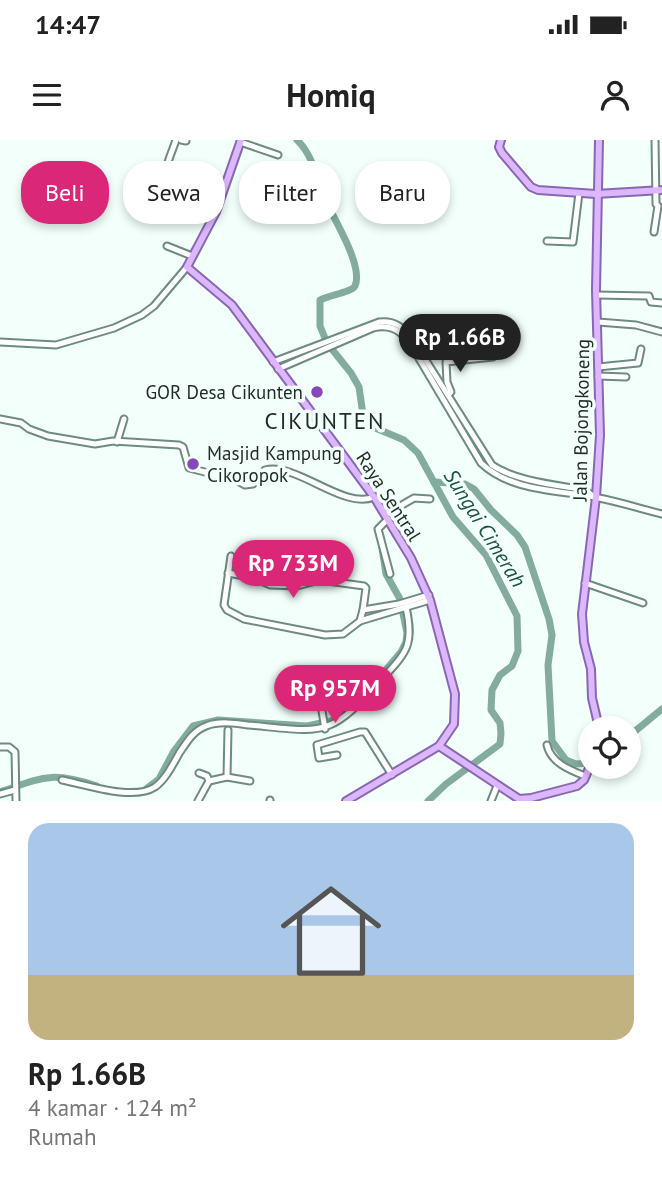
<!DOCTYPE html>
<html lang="id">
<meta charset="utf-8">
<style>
body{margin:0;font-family:"PT Sans",sans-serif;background:#f6f6f6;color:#222;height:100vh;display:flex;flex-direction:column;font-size:26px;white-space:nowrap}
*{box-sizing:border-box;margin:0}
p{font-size:23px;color:#767676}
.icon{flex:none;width:38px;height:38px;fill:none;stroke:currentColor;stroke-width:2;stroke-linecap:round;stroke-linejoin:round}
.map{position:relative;height:661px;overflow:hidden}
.details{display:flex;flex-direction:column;background:#fff;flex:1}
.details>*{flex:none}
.hud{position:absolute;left:21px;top:21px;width:621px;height:63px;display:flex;gap:14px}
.buttons{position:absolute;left:578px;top:576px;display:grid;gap:14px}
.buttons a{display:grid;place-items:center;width:63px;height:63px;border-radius:50%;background:#fff;box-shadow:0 4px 10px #0003;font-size:35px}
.price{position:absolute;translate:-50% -60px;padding:0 16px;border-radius:24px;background:#db2777;color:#fff;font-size:23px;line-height:46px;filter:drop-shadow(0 2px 4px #0008)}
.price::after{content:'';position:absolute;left:50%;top:42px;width:21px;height:16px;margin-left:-10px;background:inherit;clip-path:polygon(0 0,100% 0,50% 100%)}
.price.current{background:#222;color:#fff}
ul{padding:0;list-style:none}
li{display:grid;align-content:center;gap:14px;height:371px;padding:0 28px}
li+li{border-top:2px solid #e0e0e0}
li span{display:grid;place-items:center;height:217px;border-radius:21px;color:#555}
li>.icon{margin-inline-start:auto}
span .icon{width:126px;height:126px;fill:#fffc;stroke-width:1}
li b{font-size:30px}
.chip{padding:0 24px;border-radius:28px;background:#fff;box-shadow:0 4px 10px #0003;font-size:24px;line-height:63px}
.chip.current{background:#db2777;color:#fff}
.status{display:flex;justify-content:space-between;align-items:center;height:49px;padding:0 35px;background:#fff;direction:ltr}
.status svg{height:19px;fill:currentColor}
header{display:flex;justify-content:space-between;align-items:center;height:91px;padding:0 28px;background:#fff;font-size:32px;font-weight:700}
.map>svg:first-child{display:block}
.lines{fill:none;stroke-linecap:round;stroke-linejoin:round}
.river{stroke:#83ac9e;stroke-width:7}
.minor-casing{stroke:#6e8b82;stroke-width:9}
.major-casing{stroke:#8a67b2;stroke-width:10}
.minor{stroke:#fff;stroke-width:5}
.major{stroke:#dcb7fe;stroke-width:6}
.poi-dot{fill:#8647bc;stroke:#f2fffa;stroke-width:2.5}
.labels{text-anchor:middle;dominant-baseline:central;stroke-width:7;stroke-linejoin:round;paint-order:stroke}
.poi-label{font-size:19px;fill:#1f2b27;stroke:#f2fffa;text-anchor:end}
.street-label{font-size:19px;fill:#1f2b27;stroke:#f2fffa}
.water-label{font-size:21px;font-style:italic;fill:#1a5143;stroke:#f2fffa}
.quarter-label{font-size:23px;letter-spacing:2px;fill:#1f2b27;stroke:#f2fffa}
</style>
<div class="status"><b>14:47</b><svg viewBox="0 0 49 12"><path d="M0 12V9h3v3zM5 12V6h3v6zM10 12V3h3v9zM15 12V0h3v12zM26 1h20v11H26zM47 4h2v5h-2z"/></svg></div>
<header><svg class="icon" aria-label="menu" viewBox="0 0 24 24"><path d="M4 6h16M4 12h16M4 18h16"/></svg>Homiq<svg class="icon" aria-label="person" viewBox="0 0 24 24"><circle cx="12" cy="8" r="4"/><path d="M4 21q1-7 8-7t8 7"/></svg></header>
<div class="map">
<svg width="662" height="661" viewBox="0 0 662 661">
<rect width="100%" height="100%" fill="#f2fffa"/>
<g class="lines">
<g class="river">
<path d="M297,0C313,15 317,39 325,59C333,78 364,126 355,146C352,152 329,155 320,160V186L327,203L351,233L359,247L363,275L373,287L404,300L418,313L453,377L486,415L517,476L518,511L512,526L500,535L492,550L491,570L500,583L501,593L500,604L446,644L428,661"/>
<path d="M434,342L465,344L474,349L491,370L517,395L525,407L549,479L552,495L548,525L552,601L566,620L576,624L590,623"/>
<path d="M628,597L662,569"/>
<path d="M146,649L159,639L174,611L193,586L218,580L307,586L331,581L343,575L379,538L401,512L406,502L407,493L400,459L386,434L382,408"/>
<path d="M0,652C44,637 51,631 97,646"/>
</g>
<g class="minor-casing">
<g id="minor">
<path d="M176,0C171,15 162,32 165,47L216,72"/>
<path d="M181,0L186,1"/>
<path d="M240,2L278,15"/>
<path d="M654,92L658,66L656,64L655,0"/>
<path d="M547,101L573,102L579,53"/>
<path d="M167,106L192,116"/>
<path d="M596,155L649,156L651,162L662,163"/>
<path d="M598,182L636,185L662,192"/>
<path d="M0,202L56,205L114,188L142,175L154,166L187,127"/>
<path d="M273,222L379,182C396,180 403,188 413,200L492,325C515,341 557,345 585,350L593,356"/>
<path d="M598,227L638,223L641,209"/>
<path d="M278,229L373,188C388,184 398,189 408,200L481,323C511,352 561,350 599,358C620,362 641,369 662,374"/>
<path d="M598,236L626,237"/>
<path d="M448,255L451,252L447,242L446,222L493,217"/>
<path d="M0,279L21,283L29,289L48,296L95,304L113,301L179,305L183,307L189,328L236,340L245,345L253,344L265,330C297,322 343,370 374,357"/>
<path d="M117,302L124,279"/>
<path d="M385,375L414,358L430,359"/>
<path d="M388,379L378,389L390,434"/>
<path d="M231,416L224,465L227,470L244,479L325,495L343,494L360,481L363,470L399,464L429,455"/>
<path d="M228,433L255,438L270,445L297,446L320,440L364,446L366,448L363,470"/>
<path d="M585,443L643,463"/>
<path d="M360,481L430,460"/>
<path d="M319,553L325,589"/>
<path d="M547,605C551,623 570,630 585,636"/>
<path d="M0,607H9L15,612L16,661"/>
<path d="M337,615L319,618L317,605L360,592H365L392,635"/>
<path d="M227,637L228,590"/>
<path d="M62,640C87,645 133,661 155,647C166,639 173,624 180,612C187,602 193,591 206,586C219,581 234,583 248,585C326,592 328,599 383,538C408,511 414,504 406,467"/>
<path d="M209,641L227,637L250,641"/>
<path d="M0,654L15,650"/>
<path d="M198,661L209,641L207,636L199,633"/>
<path d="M270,661V660"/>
<path d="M491,661L497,646"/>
</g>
</g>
<g class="major-casing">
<g id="major">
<path d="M241,0L216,72L187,127L232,165L340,311L374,357L411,418L430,460L455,554L454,584L439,606L346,661"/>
<path d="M501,0L499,7L502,13L531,47L538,50L596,54L662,50"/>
<path d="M599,0L596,150L600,295L596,357L582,474L584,502L591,529L592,558L599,588"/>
<path d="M439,606L519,659L531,658L577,646L584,640L590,626"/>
</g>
</g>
<use href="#minor" class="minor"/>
<use href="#major" class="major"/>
</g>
<g class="poi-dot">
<circle cx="317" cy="252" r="7"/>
<circle cx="193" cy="324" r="7"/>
</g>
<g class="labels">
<g class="poi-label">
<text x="303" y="252">GOR Desa Cikunten</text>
<text x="207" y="313" text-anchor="start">Masjid Kampung<tspan x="207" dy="22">Cikoropok</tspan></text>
</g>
<g class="street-label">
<text transform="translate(581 280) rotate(-89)">Jalan Bojongkoneng</text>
<text transform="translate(389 356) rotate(57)">Raya Sentral</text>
</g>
<g class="water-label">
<text transform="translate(485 388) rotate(58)">Sungai Cimerah</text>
</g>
<g class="quarter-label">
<text x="325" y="280">CIKUNTEN</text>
</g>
</g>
</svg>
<div class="buttons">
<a><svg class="icon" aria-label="locate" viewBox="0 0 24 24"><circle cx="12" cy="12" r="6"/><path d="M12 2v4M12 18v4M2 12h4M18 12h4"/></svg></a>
</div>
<b class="price current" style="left:460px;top:234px">Rp 1.66B</b>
<b class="price" style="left:293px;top:460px">Rp 733M</b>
<b class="price" style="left:335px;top:585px">Rp 957M</b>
<div class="hud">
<a class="chip current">Beli</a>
<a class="chip">Sewa</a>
<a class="chip">Filter</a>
<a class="chip">Baru</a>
</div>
</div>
<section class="details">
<ul>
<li><span style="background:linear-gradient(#a9c7e8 70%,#c2b280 0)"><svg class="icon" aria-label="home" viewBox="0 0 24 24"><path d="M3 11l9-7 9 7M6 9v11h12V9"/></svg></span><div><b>Rp 1.66B</b><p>4 kamar · 124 m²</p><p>Rumah</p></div></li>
</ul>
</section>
